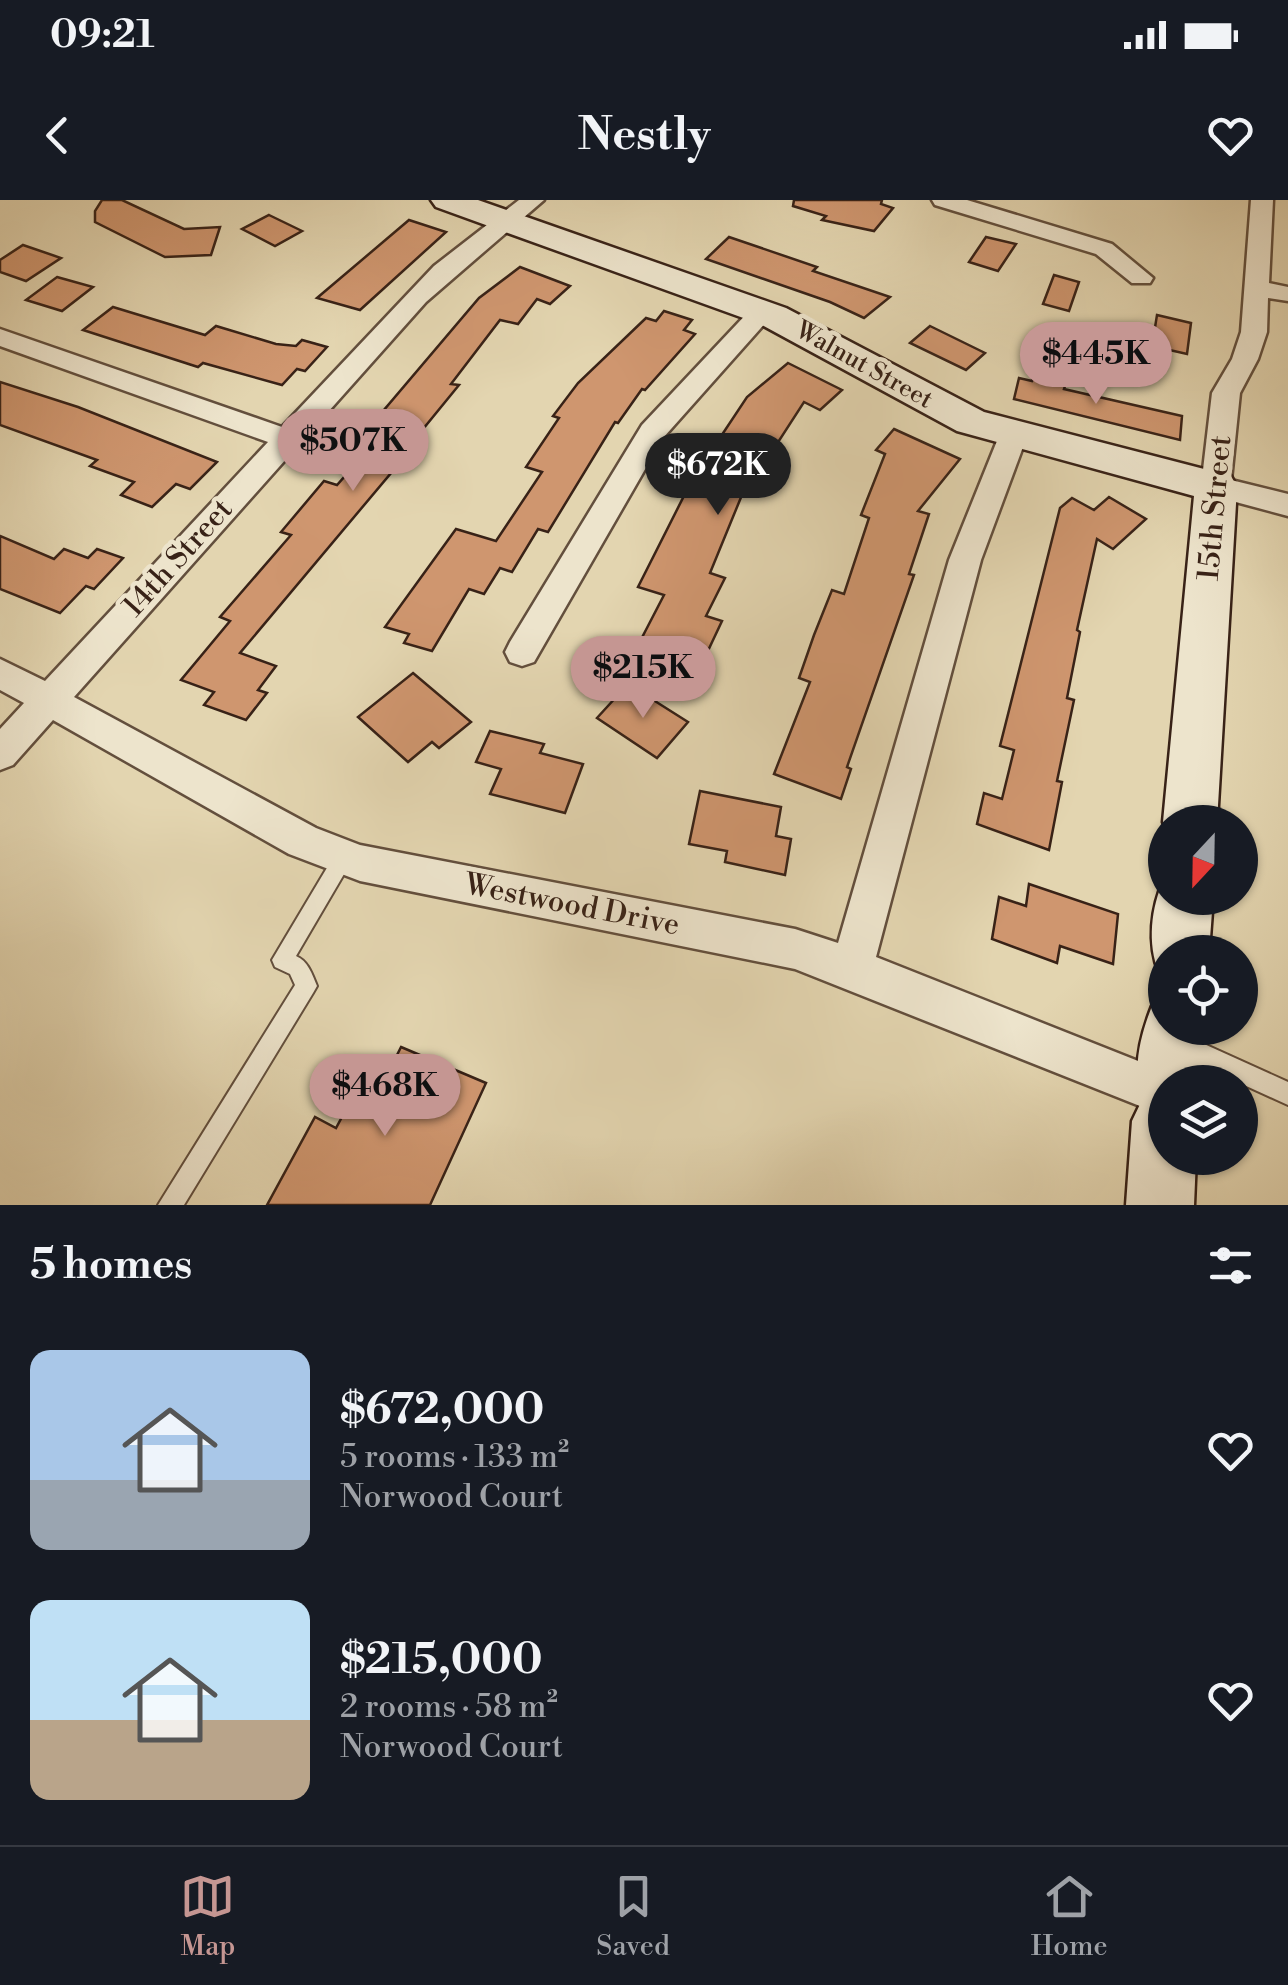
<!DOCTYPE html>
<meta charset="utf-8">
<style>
body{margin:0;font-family:"Libre Bodoni",serif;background:#20242c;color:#f1f3f6;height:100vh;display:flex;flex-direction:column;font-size:38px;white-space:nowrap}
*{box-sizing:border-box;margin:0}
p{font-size:32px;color:#9ea1a6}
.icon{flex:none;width:55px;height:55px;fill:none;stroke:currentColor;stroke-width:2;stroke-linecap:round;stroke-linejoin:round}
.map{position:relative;height:1005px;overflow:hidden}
.details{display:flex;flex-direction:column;background:#171b24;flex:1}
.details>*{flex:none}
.needle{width:65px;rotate:202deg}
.controls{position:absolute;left:1148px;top:605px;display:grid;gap:20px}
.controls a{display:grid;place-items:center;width:110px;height:110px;border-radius:50%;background:#171b24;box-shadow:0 2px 8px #0004;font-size:50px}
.price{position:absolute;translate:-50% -85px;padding:0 22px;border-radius:35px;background:#c59692;color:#111;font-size:32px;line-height:65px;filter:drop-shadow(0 2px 5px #0008)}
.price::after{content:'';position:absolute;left:50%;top:60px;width:30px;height:22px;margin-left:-15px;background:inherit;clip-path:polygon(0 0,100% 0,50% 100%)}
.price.on{background:#222;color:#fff}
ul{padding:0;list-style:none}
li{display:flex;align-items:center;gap:30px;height:250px;padding:0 30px}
li span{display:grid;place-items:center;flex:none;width:280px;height:200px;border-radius:20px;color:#555}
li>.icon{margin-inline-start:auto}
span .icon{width:120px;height:120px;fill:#fffc;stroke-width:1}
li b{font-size:42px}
h2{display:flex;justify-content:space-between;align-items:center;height:120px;padding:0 30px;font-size:42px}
.status{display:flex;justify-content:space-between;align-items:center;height:70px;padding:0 50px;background:#171b24;direction:ltr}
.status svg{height:28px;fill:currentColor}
header{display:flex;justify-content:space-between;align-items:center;height:130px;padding:0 30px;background:#171b24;font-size:45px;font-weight:700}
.dock{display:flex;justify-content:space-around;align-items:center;height:140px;border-top:2px solid #363941;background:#171b24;font-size:28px;color:#9ea1a6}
.dock a{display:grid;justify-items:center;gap:5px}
.dock .on{color:#c59692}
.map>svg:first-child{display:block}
.building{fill:#cf966f;stroke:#382217;stroke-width:2.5}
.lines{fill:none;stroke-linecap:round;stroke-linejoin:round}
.lane-casing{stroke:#634f3d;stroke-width:4}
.street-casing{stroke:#634f3d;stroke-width:5}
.secondary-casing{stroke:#382217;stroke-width:5}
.lane{fill:#ede4cc;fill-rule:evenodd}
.street{fill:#ede4cc;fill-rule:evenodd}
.secondary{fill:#ede4cc;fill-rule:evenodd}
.labels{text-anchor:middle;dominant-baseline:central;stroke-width:9;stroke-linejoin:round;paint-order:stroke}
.far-street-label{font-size:25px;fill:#382217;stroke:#ede4cc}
.street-label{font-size:30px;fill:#382217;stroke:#ede4cc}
</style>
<div class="status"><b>09:21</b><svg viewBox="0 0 49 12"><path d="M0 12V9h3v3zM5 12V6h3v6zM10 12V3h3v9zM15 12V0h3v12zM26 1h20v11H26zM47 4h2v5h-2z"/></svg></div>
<header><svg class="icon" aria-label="back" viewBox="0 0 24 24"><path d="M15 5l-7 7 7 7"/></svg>Nestly<svg class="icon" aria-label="heart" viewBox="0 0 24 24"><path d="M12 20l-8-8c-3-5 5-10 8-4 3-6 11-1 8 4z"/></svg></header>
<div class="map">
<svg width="1288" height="1005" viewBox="0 0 1288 1005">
<rect width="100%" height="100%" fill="#e3d5b0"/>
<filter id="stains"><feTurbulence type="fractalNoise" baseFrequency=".002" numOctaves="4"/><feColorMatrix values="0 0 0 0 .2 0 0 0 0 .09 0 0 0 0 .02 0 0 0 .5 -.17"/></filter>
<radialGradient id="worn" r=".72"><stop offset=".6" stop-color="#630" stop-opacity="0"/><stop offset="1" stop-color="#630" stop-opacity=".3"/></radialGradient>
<g class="building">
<path d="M102,0H122L184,29L220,27L211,55L165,57L95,22V11Z"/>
<path d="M794,0H882L881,4L893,8L874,31L822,20L826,16L793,6Z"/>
<path d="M269,15L302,31L275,46L242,29Z"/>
<path d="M409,20L446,32L360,110L317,98Z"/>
<path d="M729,37L817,67L813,71L890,97L864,118L830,102L706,59Z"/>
<path d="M986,37L1016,44L998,71L969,62Z"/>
<path d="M23,45L61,58L26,81L0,72V60Z"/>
<path d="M520,67L570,86L550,104L537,99L518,124L500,120L451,184L459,185L388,272L391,273L240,453L276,466L258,490L267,493L246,520L204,505L214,492L181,480L230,421L220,417L291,335L281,332L324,281L337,285L381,235L367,230L479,98Z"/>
<path d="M1054,75L1079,82L1069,111L1043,104Z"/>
<path d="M57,77L93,87L62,111L26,100Z"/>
<path d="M113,107L205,135L216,126L276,144L296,146L302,140L327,147L305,171L297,169L282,185L203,163L198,167L83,130Z"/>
<path d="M664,111L692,120L684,130L695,134L645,190L642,189L618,223L615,222L548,332L538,329L512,372L500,368L484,394L469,389L432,451L404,443L409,434L385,427L456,329L496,341L542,272L526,267L559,218L553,216L578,183L646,118L656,121Z"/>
<path d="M1157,115L1191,123L1187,154L1152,146Z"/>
<path d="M930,126L985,153L966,170L910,143Z"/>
<path d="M788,163L842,190L820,210L804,202L771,253L774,254L754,293L744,290L710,373L725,378L706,416L722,421L697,474L634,453L664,395L638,387L692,280L747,197Z"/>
<path d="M1036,172L1067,180L1064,189L1182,216L1180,240L1014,199L1019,178L1032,181Z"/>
<path d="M0,182L78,207L217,262L190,289L176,284L152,307L121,295L134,282L90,266L97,260L0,225Z"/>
<path d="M894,229L960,259L918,311L929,314L909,374L914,375L847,567L851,569L841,599L774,574L810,482L799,478L814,435L832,390L844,394L869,318L861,315L885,254L876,250Z"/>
<path d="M1109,297L1146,319L1113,349L1097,339L1077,430L1080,432L1067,498L1074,500L1057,581L1062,582L1049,650L977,624L984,593L1002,599L1014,550L1000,546L1060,308L1072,298L1094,310Z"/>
<path d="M0,336L54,359L64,349L88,358L97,349L123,358L94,389L86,386L60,413L0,389Z"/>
<path d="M413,473L471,522L439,548L432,542L408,562L358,517Z"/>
<path d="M628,484L688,522L657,558L597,518Z"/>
<path d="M490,531L544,544L540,553L583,564L565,613L490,594L501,569L476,562Z"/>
<path d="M700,591L781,607L776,636L791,639L785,675L725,662L727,651L689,644Z"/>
<path d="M1029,684L1118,714L1113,764L1060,746L1057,763L992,739L999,697L1026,706Z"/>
<path d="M401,847L486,883L430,1005H267L315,917L336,928L372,861L390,869Z"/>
</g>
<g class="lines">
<g class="lane-casing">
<g id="lane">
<path d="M344,648L351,651L354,657L296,756C308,761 312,774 317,786L313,793L184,1005H158L295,785L290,774L275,767L272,760L337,651Z"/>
<path d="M1182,834L1288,882V905L1174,853L1171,845L1174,837Z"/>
</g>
</g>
<g class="street-casing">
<g id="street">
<path d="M519,0H544L426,102L74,497L316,628L360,645L795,729L838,743L949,360L999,236L1003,229H1023L1027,236L981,360L876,757L1181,878L1183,882H1165V916L795,769L360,681L289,654L53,520L13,565L0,570V529L24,503L0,490V459L45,481L268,242L0,146V129L282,227L434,66Z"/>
<path d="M932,0H967L1112,44L1153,78L1150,83H1132L1096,54L935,5Z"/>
<path d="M1251,0H1273L1269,83L1288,87V101L1268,98L1267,132L1258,159L1240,193L1231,280L1288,294V316L1206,294L1201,287L1212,193L1232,159L1241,132Z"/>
<path d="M762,104L775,112L663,238L534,462L522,466L510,462L505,452L510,442L642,225L753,107Z"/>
</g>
</g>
<g class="secondary-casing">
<g id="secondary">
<path d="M431,0H478L786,108L984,212L1231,276L1237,287L1217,622H1165V627L1163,622L1194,296L957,231L760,124L436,7Z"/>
<path d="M1164,679L1165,698H1213L1209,752H1165V775L1159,773C1147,743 1151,708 1164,679Z"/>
<path d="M1165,801V828H1205L1200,882H1165V958H1196L1194,1005H1126L1132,921L1143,898C1131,870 1141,834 1152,806Z"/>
</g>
</g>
<use href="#lane" class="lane"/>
<use href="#street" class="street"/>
<use href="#secondary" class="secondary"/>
</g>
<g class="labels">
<g class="far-street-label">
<text transform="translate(864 165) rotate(29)">Walnut Street</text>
</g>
<g class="street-label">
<text transform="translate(1215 308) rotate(-85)">15th Street</text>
<text transform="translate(178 358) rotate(-48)">14th Street</text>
<text transform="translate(572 705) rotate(11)">Westwood Drive</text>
</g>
</g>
<rect width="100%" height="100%" filter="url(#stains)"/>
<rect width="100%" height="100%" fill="url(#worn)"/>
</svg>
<div class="controls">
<a><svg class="needle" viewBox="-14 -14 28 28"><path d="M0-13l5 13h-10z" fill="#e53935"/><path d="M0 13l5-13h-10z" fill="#9ea1a6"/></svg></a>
<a><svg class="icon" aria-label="locate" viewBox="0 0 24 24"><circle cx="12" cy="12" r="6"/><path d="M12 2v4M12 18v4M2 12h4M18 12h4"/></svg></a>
<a><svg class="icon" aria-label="layers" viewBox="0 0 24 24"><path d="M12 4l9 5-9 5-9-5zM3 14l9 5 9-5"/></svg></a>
</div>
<b class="price" style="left:1096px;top:207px">$445K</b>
<b class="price" style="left:353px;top:294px">$507K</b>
<b class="price on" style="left:718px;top:318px">$672K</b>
<b class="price" style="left:643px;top:521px">$215K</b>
<b class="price" style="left:385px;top:939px">$468K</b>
</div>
<section class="details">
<h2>5 homes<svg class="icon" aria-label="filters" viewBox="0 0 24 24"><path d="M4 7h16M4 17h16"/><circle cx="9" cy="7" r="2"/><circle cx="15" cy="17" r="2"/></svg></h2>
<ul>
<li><span style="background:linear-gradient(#a9c7e8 65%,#9aa5b1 0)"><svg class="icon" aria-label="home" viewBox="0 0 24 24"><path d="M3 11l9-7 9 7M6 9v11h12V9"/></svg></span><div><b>$672,000</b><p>5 rooms · 133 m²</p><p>Norwood Court</p></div><svg class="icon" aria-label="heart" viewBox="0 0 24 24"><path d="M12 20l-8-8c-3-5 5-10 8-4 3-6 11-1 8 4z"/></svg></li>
<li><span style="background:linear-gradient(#bfe0f5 60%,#b9a48a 0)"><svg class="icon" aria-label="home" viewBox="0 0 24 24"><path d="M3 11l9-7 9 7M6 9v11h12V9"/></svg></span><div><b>$215,000</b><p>2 rooms · 58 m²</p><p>Norwood Court</p></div><svg class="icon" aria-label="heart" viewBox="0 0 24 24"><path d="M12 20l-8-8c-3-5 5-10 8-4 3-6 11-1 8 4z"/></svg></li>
</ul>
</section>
<nav class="dock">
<a class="on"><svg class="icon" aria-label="map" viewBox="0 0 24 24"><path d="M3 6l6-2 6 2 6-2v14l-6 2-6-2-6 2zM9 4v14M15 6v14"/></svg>Map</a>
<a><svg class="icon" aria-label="saved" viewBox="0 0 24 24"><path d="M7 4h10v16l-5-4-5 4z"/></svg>Saved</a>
<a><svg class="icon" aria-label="home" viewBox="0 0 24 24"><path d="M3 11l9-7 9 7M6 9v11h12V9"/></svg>Home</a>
</nav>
